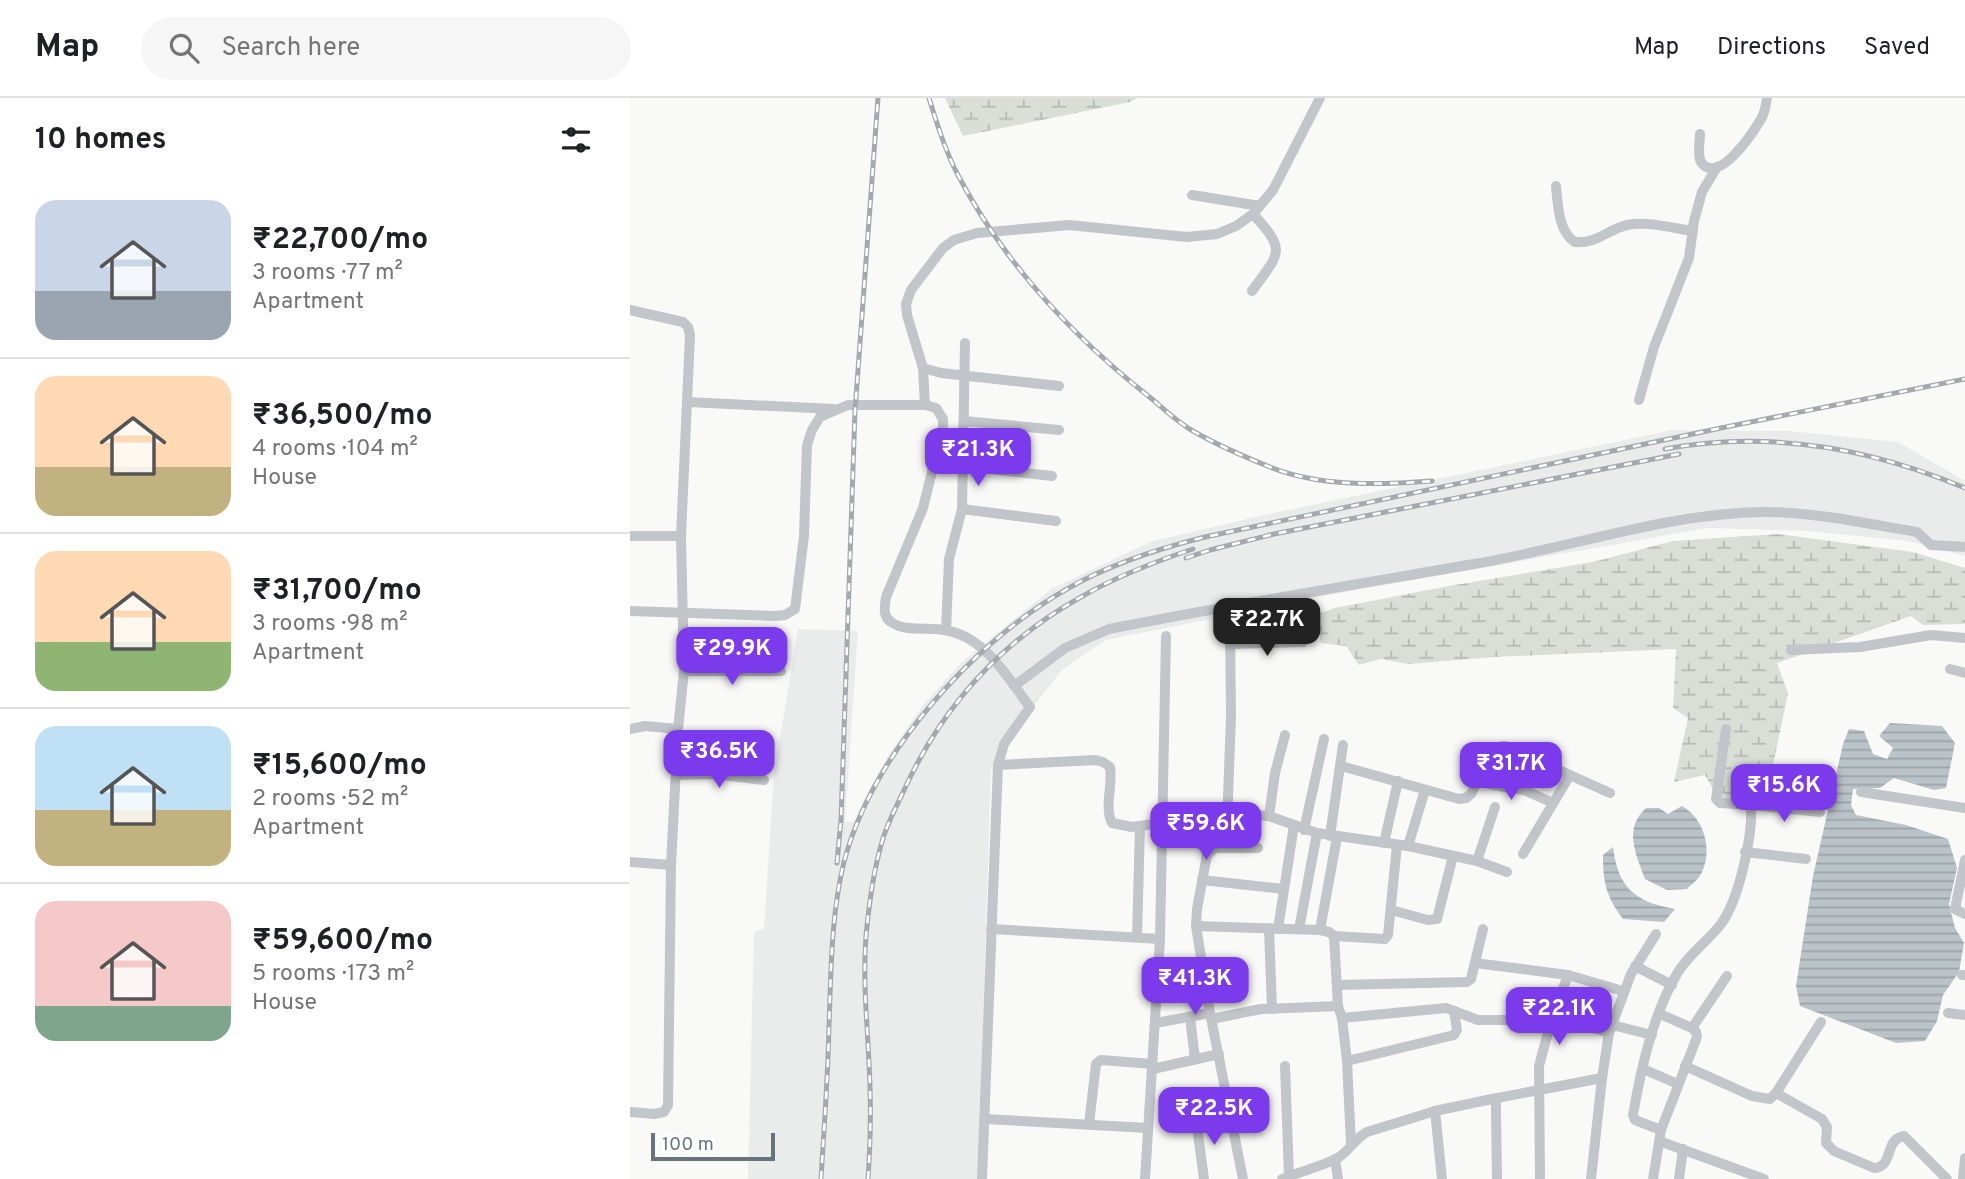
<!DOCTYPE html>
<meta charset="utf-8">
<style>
body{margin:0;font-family:Overpass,sans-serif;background:#f6f6f6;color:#202124;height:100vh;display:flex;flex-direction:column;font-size:26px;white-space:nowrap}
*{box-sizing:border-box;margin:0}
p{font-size:23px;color:#757577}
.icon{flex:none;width:38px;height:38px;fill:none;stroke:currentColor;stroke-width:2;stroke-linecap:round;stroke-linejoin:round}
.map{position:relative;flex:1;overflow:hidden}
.side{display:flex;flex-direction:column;background:#fff;width:630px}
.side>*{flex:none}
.scale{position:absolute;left:21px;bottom:18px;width:124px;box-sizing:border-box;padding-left:7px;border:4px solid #677480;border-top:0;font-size:19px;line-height:24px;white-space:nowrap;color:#677480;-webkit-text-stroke:5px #fff;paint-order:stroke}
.price{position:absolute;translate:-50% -60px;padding:0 16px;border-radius:14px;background:#7c3aed;color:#fff;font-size:23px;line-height:46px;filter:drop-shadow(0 2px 4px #0008)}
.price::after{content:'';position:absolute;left:50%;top:42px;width:21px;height:16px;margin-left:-10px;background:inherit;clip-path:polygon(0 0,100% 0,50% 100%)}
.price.selected{background:#222;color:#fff}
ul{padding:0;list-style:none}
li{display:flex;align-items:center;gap:21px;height:175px;padding:0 35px}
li+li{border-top:2px solid #e0e0e0}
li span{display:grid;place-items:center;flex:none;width:196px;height:140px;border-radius:21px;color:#555}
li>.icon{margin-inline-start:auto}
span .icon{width:84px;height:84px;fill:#fffc;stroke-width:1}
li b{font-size:30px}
h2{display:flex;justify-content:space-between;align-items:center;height:84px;padding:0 35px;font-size:30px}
header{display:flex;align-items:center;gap:42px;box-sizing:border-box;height:98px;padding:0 35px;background:#fff;border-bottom:2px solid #e0e0e0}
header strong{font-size:33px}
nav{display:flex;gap:38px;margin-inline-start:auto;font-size:24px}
.search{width:490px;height:63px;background:#f6f6f6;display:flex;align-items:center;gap:18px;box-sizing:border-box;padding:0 24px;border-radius:38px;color:#757577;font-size:26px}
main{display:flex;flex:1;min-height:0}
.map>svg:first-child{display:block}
.built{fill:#eaebeb}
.wetland{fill:url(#wetland-marsh)}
.water{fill:url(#water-rules)}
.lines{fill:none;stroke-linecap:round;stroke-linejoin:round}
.minor{stroke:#c2c5c9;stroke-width:10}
.rail-casing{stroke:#a4a9af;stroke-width:5}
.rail{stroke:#fff;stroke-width:2.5;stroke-dasharray:8;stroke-linecap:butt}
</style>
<header>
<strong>Map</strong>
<div class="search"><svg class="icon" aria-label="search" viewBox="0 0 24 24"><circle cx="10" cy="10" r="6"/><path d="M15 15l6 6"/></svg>Search here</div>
<nav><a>Map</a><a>Directions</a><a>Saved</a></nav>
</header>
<main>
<section class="side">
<h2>10 homes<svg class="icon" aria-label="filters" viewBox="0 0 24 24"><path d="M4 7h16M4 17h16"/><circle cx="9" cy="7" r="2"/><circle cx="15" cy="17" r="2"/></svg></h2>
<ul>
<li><span style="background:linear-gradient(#c9d6e8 65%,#9aa5b1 0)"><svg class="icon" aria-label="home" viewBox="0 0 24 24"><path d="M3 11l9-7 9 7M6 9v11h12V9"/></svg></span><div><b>₹22,700/mo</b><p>3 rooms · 77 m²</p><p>Apartment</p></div></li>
<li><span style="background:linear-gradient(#ffd9b3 65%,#c2b280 0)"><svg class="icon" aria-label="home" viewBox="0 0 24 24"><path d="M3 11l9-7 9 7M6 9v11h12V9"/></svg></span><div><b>₹36,500/mo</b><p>4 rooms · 104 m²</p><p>House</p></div></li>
<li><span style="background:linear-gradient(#ffd9b3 65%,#8fb573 0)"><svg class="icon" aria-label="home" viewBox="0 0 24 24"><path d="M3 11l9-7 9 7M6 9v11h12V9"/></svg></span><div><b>₹31,700/mo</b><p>3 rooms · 98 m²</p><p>Apartment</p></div></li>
<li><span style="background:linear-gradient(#bfe0f5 60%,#c2b280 0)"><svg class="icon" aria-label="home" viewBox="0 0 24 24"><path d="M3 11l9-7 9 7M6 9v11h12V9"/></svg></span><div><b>₹15,600/mo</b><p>2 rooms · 52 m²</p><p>Apartment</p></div></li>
<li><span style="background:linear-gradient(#f6c9c9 75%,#7fa58c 0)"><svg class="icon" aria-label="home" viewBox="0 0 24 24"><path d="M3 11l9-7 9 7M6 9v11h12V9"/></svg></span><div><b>₹59,600/mo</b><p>5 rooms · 173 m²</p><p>House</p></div></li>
</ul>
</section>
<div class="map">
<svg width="1335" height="1081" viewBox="0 0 1335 1081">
<defs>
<pattern id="wetland-marsh" width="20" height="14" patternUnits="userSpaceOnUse" patternTransform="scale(1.75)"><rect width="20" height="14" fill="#d9ded7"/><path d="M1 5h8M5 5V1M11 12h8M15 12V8" fill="none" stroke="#b4b9b4"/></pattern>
<pattern id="water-rules" width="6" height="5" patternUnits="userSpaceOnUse" patternTransform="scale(1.75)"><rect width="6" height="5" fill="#bac3c8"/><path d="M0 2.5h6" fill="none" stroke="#9ba3a8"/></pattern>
</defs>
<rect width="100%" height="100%" fill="#f9faf8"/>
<path class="built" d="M1043,332L1159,333L1268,344L1335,383V458L1278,443L1177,433L1078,430L710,495L476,542L432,572L396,618L361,671L348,1081H118L124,834L134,831L144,675L168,531L228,533L215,724H225L258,658L293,607L332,564L421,491L520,444L629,418Z"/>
<g class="wetland">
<path d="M315,0H507L500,4L333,38Z"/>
<path d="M1148,436L1283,454L1335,470V526L1293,527L1281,518L1147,565L1158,595L1135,706L1088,700L1075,677L1044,684L1058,620L1043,610L1046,551L864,559L778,566L751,561L729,567L716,548L691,545L685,517L705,510L819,488L963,464L1043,443Z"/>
</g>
<g class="water">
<path d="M1260,625L1312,628L1325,645L1316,690L1304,692L1264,680L1250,690L1223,691L1221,707L1226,717L1276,727L1318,741L1327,770L1319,806L1325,830L1334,845L1329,874L1313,897L1307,923L1295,943L1266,945L1170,908L1166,888L1183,778L1213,646L1219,631L1234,633L1243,656L1257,661L1263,650L1249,638Z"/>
<path d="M1052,708C1074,720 1083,752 1072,774C1069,781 1062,786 1057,791L1037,792L1015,781C1006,756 993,731 1016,710H1029L1038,716Z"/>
<path d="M983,749C988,790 1005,804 1045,811L1034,824L993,821C976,798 973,785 973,757Z"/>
</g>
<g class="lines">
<g class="minor">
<path d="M1070,36C1070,44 1067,57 1071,64C1088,89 1124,33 1131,21C1135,15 1136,7 1137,0"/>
<path d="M926,88C928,107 928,133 945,144C966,146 979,131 997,127C1018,123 1042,130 1063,133"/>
<path d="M562,97L630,108"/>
<path d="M622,193C649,155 658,154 623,116"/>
<path d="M0,212L53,224L58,229L60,237L51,438"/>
<path d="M293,270L311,275L429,288"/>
<path d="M1009,302L1024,249L1059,160L1064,123L1072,94L1087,69"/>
<path d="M58,304L204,311"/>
<path d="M295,307L306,310L313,321V329L293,410L256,499C255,508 252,518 261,524C275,534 297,529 314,532C355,538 377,579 400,609L374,646L368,667L352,1081"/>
<path d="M334,323L429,332"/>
<path d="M334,368L422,378"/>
<path d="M332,411L426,423"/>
<path d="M0,438H51L54,573L48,631L41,767L38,1007L34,1014L24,1016L0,1014"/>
<path d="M0,513L145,518L155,517L165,511L174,438L177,347L182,332L190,319L218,307H295L293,270L277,217L276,206L281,192L313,150L324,142L347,135L439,127L557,139L587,136L606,128L623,116L643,92L690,0"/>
<path d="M600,530L601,618L597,727L593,742L577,757L567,811L566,828L580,915L613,1081"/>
<path d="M316,532L319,461L332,411L335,245"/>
<path d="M601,546L673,544"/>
<path d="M1161,552L1230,549L1301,537L1335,540"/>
<path d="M1320,571L1335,575"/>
<path d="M54,573H151"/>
<path d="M384,588L435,550L479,531C600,507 722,487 844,466C941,450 1036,415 1135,414C1186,414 1238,426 1287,434L1301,447L1335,449"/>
<path d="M0,631L15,628L48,631"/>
<path d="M368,667L465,662L473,664L480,669C483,687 474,709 482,725L502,729L531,725"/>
<path d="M711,668L829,701L836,700L841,696L863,654L868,649L875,648L980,695"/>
<path d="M46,677L83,676L134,682"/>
<path d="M848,682L862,687L894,692L923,705"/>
<path d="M1231,694L1335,710"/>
<path d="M1121,707L1190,714"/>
<path d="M597,716L639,718L687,735L778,748L847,763L877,774"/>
<path d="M639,718L645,675L655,637"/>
<path d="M674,732L694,641"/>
<path d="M532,734L582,750H628"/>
<path d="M700,738L713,647"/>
<path d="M754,745L768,683"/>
<path d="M778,748L795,692"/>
<path d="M1115,754L1176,761"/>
<path d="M893,756L940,677"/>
<path d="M1335,762L1325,811L1335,816"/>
<path d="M847,763L865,709"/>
<path d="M0,764L41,767"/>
<path d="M572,782L653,791"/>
<path d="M761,812L798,822L807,821L823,758"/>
<path d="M566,828L690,832L699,834L704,838L708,908L712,920L717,963L721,1046"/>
<path d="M639,830L642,911"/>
<path d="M361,831L530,841"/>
<path d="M648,831L664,727"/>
<path d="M669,831L687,735"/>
<path d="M690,832L707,739"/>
<path d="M704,838L755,841L758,837L767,747"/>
<path d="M507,839L510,728"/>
<path d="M845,865L938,877L993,893"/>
<path d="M1005,868L1042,887"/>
<path d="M1332,877H1335"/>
<path d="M707,887L837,884L841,881L853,831"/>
<path d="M1318,915L1335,917"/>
<path d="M560,919L565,961"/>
<path d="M712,920L816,910L848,922H912L961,929L979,935L972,980L961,1081"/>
<path d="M582,921L631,911L708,908"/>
<path d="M525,925L580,915"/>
<path d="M982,927L1022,937"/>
<path d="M1062,930L1097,878"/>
<path d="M979,935L1001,876L1026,836"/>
<path d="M717,963L824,937L827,932L824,913"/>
<path d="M655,968L659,1078"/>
<path d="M1055,968L1122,998L1140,1001L1146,995L1191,924"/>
<path d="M523,971L589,956"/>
<path d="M1013,971L1048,986"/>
<path d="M1146,995L1192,1021L1197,1029L1196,1045L1204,1053L1244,1070C1264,1069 1254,1041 1274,1038L1317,1081"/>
<path d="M862,1001L972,980"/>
<path d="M805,1013L812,1081"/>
<path d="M356,1021L518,1030"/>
<path d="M566,1021L574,1081"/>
<path d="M459,1026L466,966L471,962L523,966"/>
<path d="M1031,1032L1005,1022L1003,1017C1011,970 1023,916 1048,874C1060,855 1078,843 1091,826C1109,802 1123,737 1121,707L1090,705L1086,701L1096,631"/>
<path d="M1029,1043L1134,1081"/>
<path d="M705,1061L708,1081"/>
<path d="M515,1081L530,841L536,538"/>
<path d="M652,1081C669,1074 689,1069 706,1061C719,1054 724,1041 737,1034L805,1013L862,1001L866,1006V1013L867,1081"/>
<path d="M910,1081L909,968L921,923L938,877"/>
<path d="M1023,1081L1031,1032L1067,939L1066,934L1062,930L1030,916"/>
<path d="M1049,1081L1053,1051"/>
<path d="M1333,1081L1335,1060"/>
</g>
<g class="rail-casing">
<g id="rail">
<path d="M299,0C307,26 316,55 329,79C375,166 444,240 522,301C535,312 549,325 563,333C587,347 615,359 640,369C690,389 750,387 802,383"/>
<path d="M1035,351C1138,332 1240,350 1335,390"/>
<path d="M556,460L580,452L644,436L1049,356"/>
<path d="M207,765L211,722L225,313L248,0"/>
<path d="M191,1081C194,1030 198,979 199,928C201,873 201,817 214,764C242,657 342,545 437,491C480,466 527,451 575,439L1091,330L1335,281"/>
<path d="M238,1081C240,1051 241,1021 240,991C239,940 232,888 236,838C239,806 243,774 252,744C257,725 267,708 275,690C313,608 372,543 451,499C487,478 524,464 563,451"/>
</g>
</g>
<use href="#rail" class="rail"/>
</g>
</svg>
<div class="scale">100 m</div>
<b class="price" style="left:348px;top:390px">₹21.3K</b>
<b class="price selected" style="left:637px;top:560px">₹22.7K</b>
<b class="price" style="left:102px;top:589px">₹29.9K</b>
<b class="price" style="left:89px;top:692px">₹36.5K</b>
<b class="price" style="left:881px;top:704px">₹31.7K</b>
<b class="price" style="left:1154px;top:726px">₹15.6K</b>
<b class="price" style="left:576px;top:764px">₹59.6K</b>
<b class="price" style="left:565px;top:919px">₹41.3K</b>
<b class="price" style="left:929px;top:949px">₹22.1K</b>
<b class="price" style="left:584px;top:1049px">₹22.5K</b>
</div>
</main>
